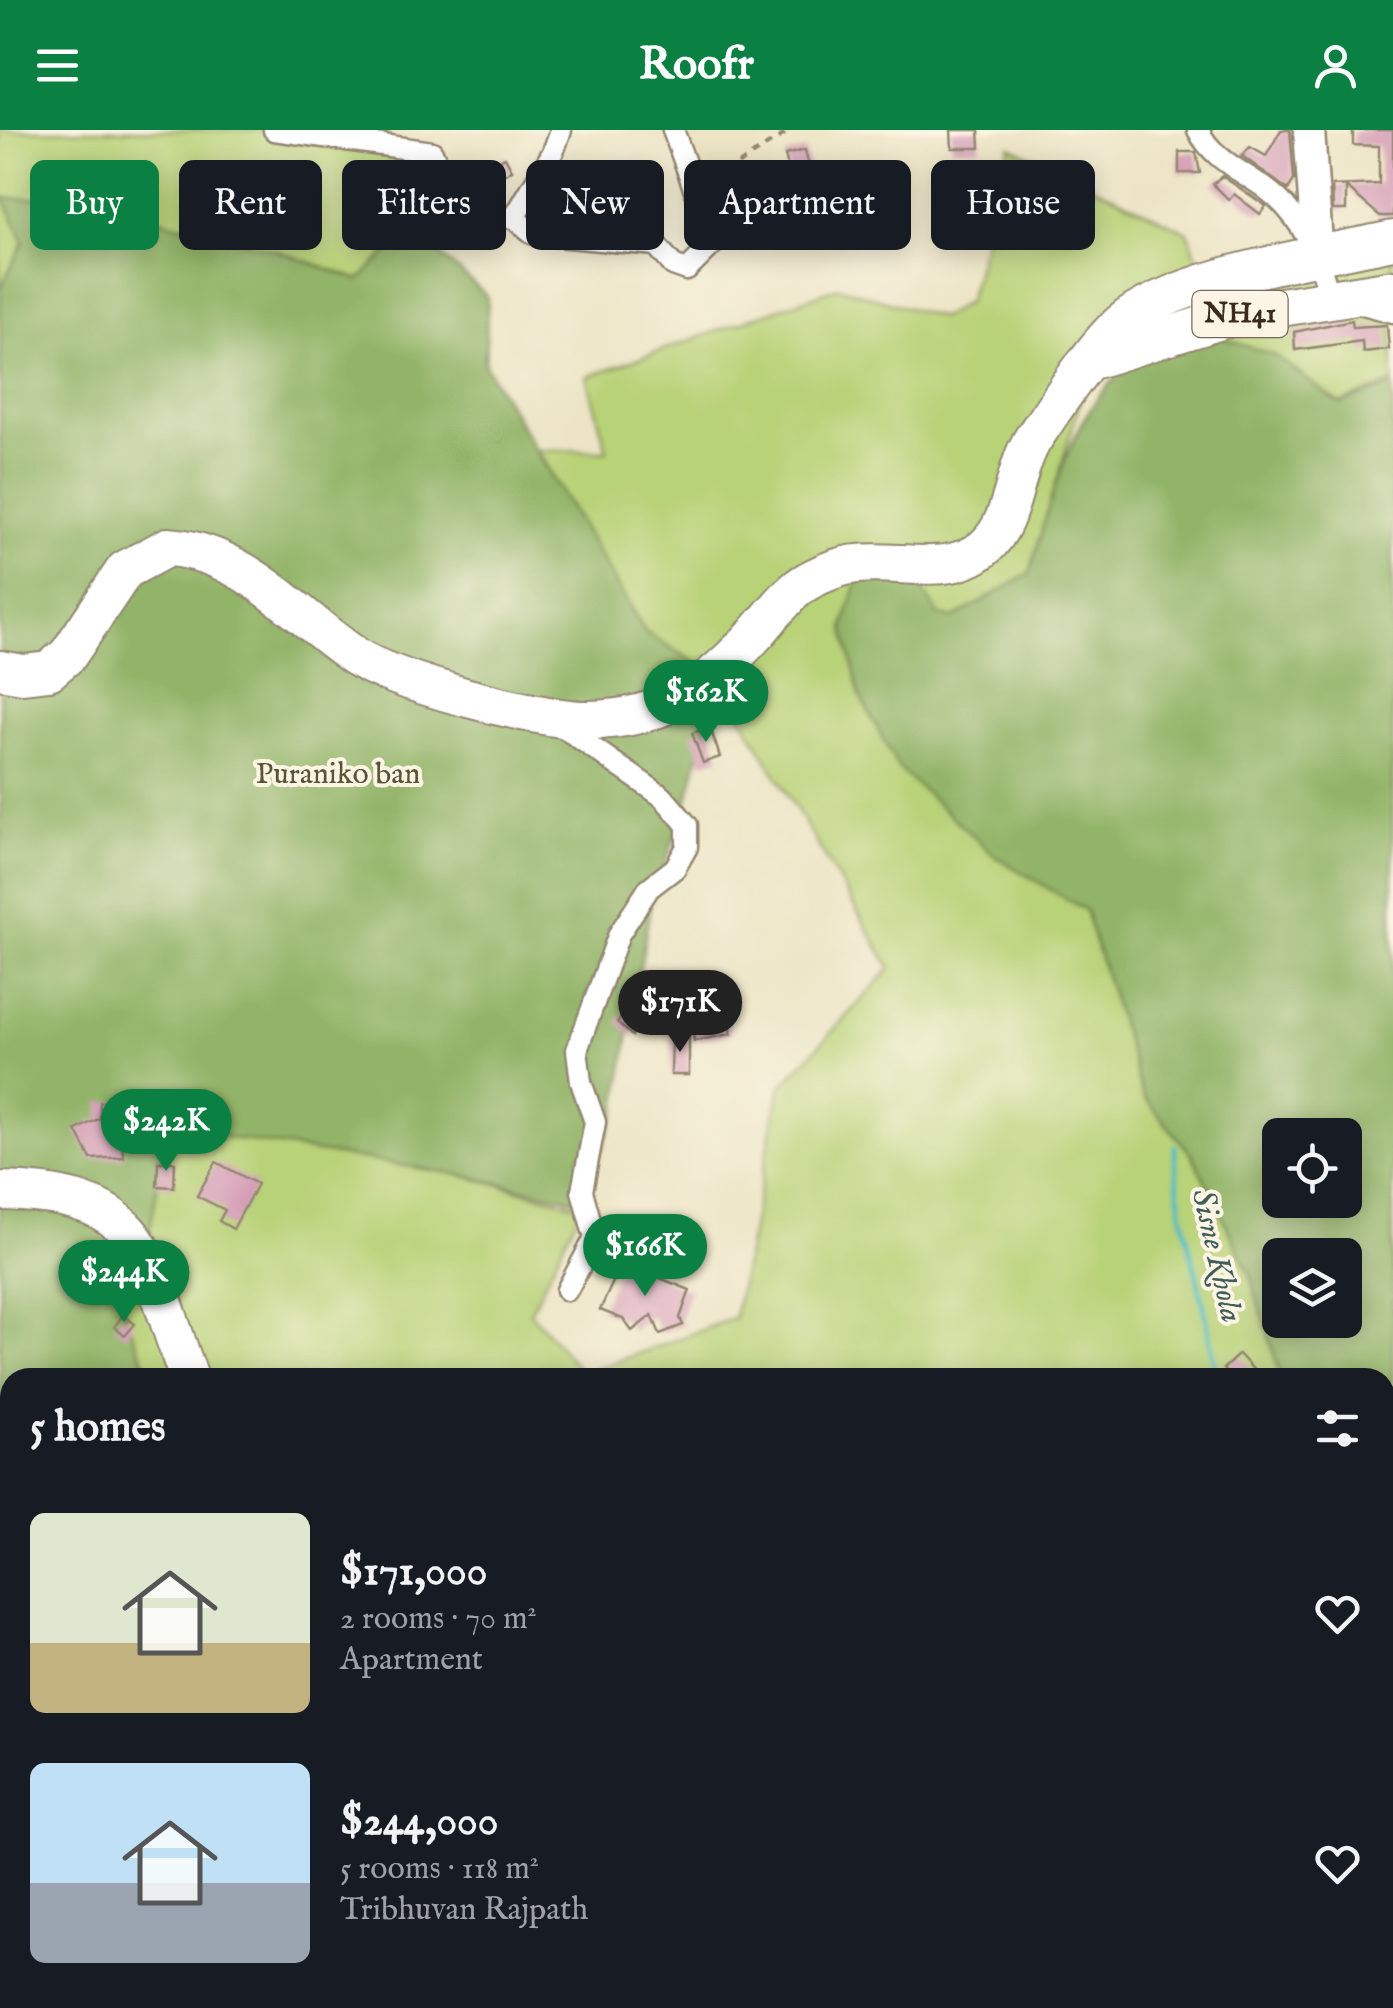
<!DOCTYPE html>
<meta charset="utf-8">
<style>
body{margin:0;font-family:"IM FELL English",serif;background:#242831;color:#f1f3f6;height:100vh;display:flex;flex-direction:column;font-size:38px;white-space:nowrap}
*{box-sizing:border-box;margin:0}
p{font-size:32px;color:#9ea1a6}
.icon{flex:none;width:55px;height:55px;fill:none;stroke:currentColor;stroke-width:2;stroke-linecap:round;stroke-linejoin:round}
.map{position:relative;flex:1;overflow:hidden}
.details{position:absolute;left:0px;top:1238px;width:1395px;height:642px;display:flex;flex-direction:column;background:#171b24;border-radius:30px 30px 0 0;box-shadow:0 5px 25px #0003}
.details>*{flex:none}
.hud{position:absolute;left:30px;top:30px;width:1335px;height:90px;display:flex;gap:20px}
.controls{position:absolute;left:1262px;top:988px;display:grid;gap:20px}
.controls a{display:grid;place-items:center;width:100px;height:100px;border-radius:15px;background:#171b24;box-shadow:0 5px 25px #0003;font-size:50px}
.price{position:absolute;translate:-50% -85px;padding:0 22px;border-radius:35px;background:#0b8043;color:#fff;font-size:32px;line-height:65px;filter:drop-shadow(0 2px 5px #0008)}
.price::after{content:'';position:absolute;left:50%;top:60px;width:30px;height:22px;margin-left:-15px;background:inherit;clip-path:polygon(0 0,100% 0,50% 100%)}
.price.selected{background:#222;color:#fff}
ul{padding:0;list-style:none}
li{display:flex;align-items:center;gap:30px;height:250px;padding:0 30px}
li span{display:grid;place-items:center;flex:none;width:280px;height:200px;border-radius:15px;color:#555}
li>.icon{margin-inline-start:auto}
span .icon{width:120px;height:120px;fill:#fffc;stroke-width:1}
li b{font-size:42px}
h2{display:flex;justify-content:space-between;align-items:center;height:120px;padding:0 30px;font-size:42px}
.pill{padding:0 35px;border-radius:15px;background:#171b24;box-shadow:0 5px 25px #0003;font-size:35px;line-height:90px}
.pill.selected{background:#0b8043;color:#fff}
header{display:flex;justify-content:space-between;align-items:center;height:130px;padding:0 30px;background:#0b8043;color:#fff;font-size:45px;font-weight:700}
.map>svg:first-child{display:block}
.green{fill:#b8d277;stroke:#7a7e4a;stroke-width:2.5}
.forest{fill:#92b468;stroke:#666f43;stroke-width:2.5;fill-rule:evenodd}
.sand{fill:#eeda9e;stroke:#94825e;stroke-width:2.5}
.lines{fill:none;stroke-linecap:round;stroke-linejoin:round}
.stream{stroke:#4dbcc1;stroke-width:5}
.building{fill:#d59eb7}
.street-casing{stroke:#948771;stroke-width:25}
.secondary-casing{stroke:#948771;stroke-width:35}
.highway-casing{stroke:#948771;stroke-width:42}
.path{stroke:#948771;stroke-width:4;stroke-dasharray:8 8;stroke-linecap:butt}
.street{stroke:#fff;stroke-width:20}
.secondary{stroke:#fff;stroke-width:30}
.highway{stroke:#fff;stroke-width:38}
.labels{text-anchor:middle;dominant-baseline:central;stroke-width:8;stroke-linejoin:round;paint-order:stroke}
.shield{fill:#fcf5e5;stroke:#75675a;stroke-width:2.5}
.shield-label{font-size:28px;font-weight:bold;fill:#3b2a1e}
.park-label{font-size:30px;fill:#5a5434;stroke:#fcf5e5}
.water-label{font-size:32px;font-style:italic;fill:#415d57;stroke:#fcf5e5}
</style>
<header><svg class="icon" aria-label="menu" viewBox="0 0 24 24"><path d="M4 6h16M4 12h16M4 18h16"/></svg>Roofr<svg class="icon" aria-label="person" viewBox="0 0 24 24"><circle cx="12" cy="8" r="4"/><path d="M4 21q1-7 8-7t8 7"/></svg></header>
<div class="map">
<svg width="1393" height="1878" viewBox="0 0 1393 1878">
<rect width="100%" height="100%" fill="#fcf5e5"/>
<filter id="ink" filterUnits="userSpaceOnUse"><feTurbulence type="fractalNoise" baseFrequency=".01" numOctaves="2"/><feDisplacementMap in="SourceGraphic" scale="20" xChannelSelector="R" yChannelSelector="G"/><feConvolveMatrix kernelMatrix="1 2 1 2 8 2 1 2 1" color-interpolation-filters="sRGB"/></filter>
<filter id="wash" filterUnits="userSpaceOnUse"><feTurbulence type="fractalNoise" baseFrequency=".0048" numOctaves="4" result="noise"/><feDisplacementMap in="SourceGraphic" scale="40" xChannelSelector="R" yChannelSelector="G"/><feGaussianBlur stdDeviation="2.25" result="paint"/><feColorMatrix in="noise" values="0 0 0 0 0 0 0 0 0 0 0 0 0 0 0 0 0 1.4 0 .05"/><feComposite in="paint" operator="in"/></filter>
<g filter="url(#wash)">
<rect width="100%" height="100%" fill="#ece4c4"/>
<g class="green">
<path d="M0,0H386L412,100L360,150L278,121L5,68L24,112L0,159Z"/>
<path d="M1010,16L1188,102L1201,140L1393,104V253L1340,274L1274,225L1092,230L1030,443L954,488L939,485L908,439L995,726L1085,780L1143,966L1193,1026L1249,1142L1281,1247H151L120,1173L145,1129L167,997L456,1044L582,1076L530,1182L583,1244L734,1188L780,958L891,838L718,547L645,502L537,320L607,321L587,247L839,157L941,188L968,171Z"/>
<path d="M0,1455L10,1485V1870H26V1878H0Z"/>
<path d="M181,1870H670L666,1878H177Z"/>
<path d="M927,1870H1191L1183,1878H918Z"/>
</g>
<g class="forest">
<path d="M4,68H80L278,121L359,150L412,100L488,167L485,235L645,502L718,546L686,678L651,771L616,983L581,1071L456,1044L167,998L145,1130L120,1173L151,1247L10,1248V1485L0,1455V159L24,112Z"/>
<path d="M1222,208L1274,225L1340,274L1393,256V1770H1385V1248L1281,1247L1249,1142L1193,1026L1143,966L1085,780L995,726L899,639L860,566L844,497L857,451L908,438L939,485L954,488L1030,443C1050,372 1072,269 1140,230C1163,217 1197,215 1222,208ZM1280,1005H1345V1070H1280ZM1280,1125H1345V1190H1280Z"/>
<path d="M26,1870H181L177,1878H26Z"/>
</g>
<path class="sand" d="M670,1870H927L918,1878H666Z"/>
<g class="lines">
<g class="stream">
<path d="M1175,1016C1175,1095 1210,1168 1215,1248"/>
<path d="M576,1878L589,1870"/>
</g>
</g>
<g id="blocks">
<g class="building">
<path d="M951,0H979L980,18H952Z"/>
<path d="M1281,0H1290L1294,50L1288,60L1242,26L1250,17L1266,26Z"/>
<path d="M1353,0H1393V86H1380L1346,57V80H1333L1332,56L1379,54V16L1353,15Z"/>
<path d="M805,20L811,44L791,49L785,25Z"/>
<path d="M1179,22H1196L1200,43H1179Z"/>
<path d="M505,27L512,40L492,51L485,38Z"/>
<path d="M1222,46L1266,76L1260,84L1234,64L1229,70L1213,54Z"/>
<path d="M747,62L756,90L731,98L722,70Z"/>
<path d="M1352,190L1353,197L1387,195L1389,219L1363,222L1362,211L1295,220L1294,202Z"/>
<path d="M710,597L720,627L703,633L692,603Z"/>
<path d="M655,849L659,851L632,906L617,892Z"/>
<path d="M711,864L713,888L728,885L731,904L694,911L686,865Z"/>
<path d="M689,903V945H671L672,905Z"/>
<path d="M100,972H128L129,990L116,991L124,1027L91,1029L76,1000L100,988Z"/>
<path d="M158,1032H175L174,1057L157,1056Z"/>
<path d="M216,1032L257,1054L233,1099L219,1091L225,1080L197,1066Z"/>
<path d="M625,1126L649,1144L690,1160L680,1188L683,1195L660,1204L652,1185L632,1201L623,1189L600,1180Z"/>
<path d="M123,1185L135,1194L125,1206L114,1197Z"/>
<path d="M1239,1224L1261,1248H1230L1223,1239Z"/>
</g>
</g>
</g>
<g filter="url(#ink)">
<use href="#blocks" fill-opacity="0" stroke="#948771" stroke-width="2.5"/>
<g class="lines">
<g class="street-casing">
<g id="street">
<path d="M274,0L432,22C452,70 458,85 514,88"/>
<path d="M561,0L553,22L514,88L534,104L656,115L673,135L687,140L714,113L673,0"/>
<path d="M1198,0C1216,37 1259,46 1285,76C1308,101 1320,133 1329,165L1393,182"/>
<path d="M553,590L663,667L687,695V717L675,738L649,758L619,804L577,920L581,952L595,992L582,1061L595,1108L567,1160"/>
</g>
</g>
<g class="secondary-casing">
<path id="secondary" d="M1309,0L1318,127"/>
</g>
<g class="highway-casing">
<g id="highway">
<path d="M1095,229L1243,183L1393,159"/>
<path d="M0,540L23,544L49,541L68,525L125,440L168,417C244,422 295,485 355,526C393,552 539,590 586,590C665,591 711,554 760,499C774,483 790,461 808,451C823,443 841,435 858,434C897,429 950,447 984,418C1015,392 1012,342 1033,309C1052,281 1095,215 1120,194C1175,147 1320,126 1393,110"/>
<path d="M0,1061C152,1064 143,1125 189,1248"/>
<path d="M885,1878L895,1870"/>
</g>
</g>
<g class="path">
<path d="M711,52L791,0"/>
<path d="M1385,1846L1393,1838"/>
<path d="M1353,1878L1361,1870"/>
</g>
<use href="#street" class="street"/>
<use href="#secondary" class="secondary"/>
<use href="#highway" class="highway"/>
</g>
</g>
<g class="labels">
<rect class="shield" x="1192.5" y="161" width="95" height="46" rx="8"/>
<g class="shield-label">
<text x="1240" y="184">NH41</text>
</g>
<g class="park-label">
<text x="338" y="645">Puraniko ban</text>
</g>
<g class="water-label">
<text transform="translate(1216 1126) rotate(77)">Sisne Khola</text>
</g>
</g>
</svg>
<div class="controls">
<a><svg class="icon" aria-label="locate" viewBox="0 0 24 24"><circle cx="12" cy="12" r="6"/><path d="M12 2v4M12 18v4M2 12h4M18 12h4"/></svg></a>
<a><svg class="icon" aria-label="layers" viewBox="0 0 24 24"><path d="M12 4l9 5-9 5-9-5zM3 14l9 5 9-5"/></svg></a>
</div>
<b class="price" style="left:706px;top:615px">$162K</b>
<b class="price selected" style="left:680px;top:925px">$171K</b>
<b class="price" style="left:166px;top:1044px">$242K</b>
<b class="price" style="left:645px;top:1169px">$166K</b>
<b class="price" style="left:124px;top:1195px">$244K</b>
<div class="hud">
<a class="pill selected">Buy</a>
<a class="pill">Rent</a>
<a class="pill">Filters</a>
<a class="pill">New</a>
<a class="pill">Apartment</a>
<a class="pill">House</a>
</div>
<section class="details">
<h2>5 homes<svg class="icon" aria-label="filters" viewBox="0 0 24 24"><path d="M4 7h16M4 17h16"/><circle cx="9" cy="7" r="2"/><circle cx="15" cy="17" r="2"/></svg></h2>
<ul>
<li><span style="background:linear-gradient(#dfe7d0 65%,#c2b280 0)"><svg class="icon" aria-label="home" viewBox="0 0 24 24"><path d="M3 11l9-7 9 7M6 9v11h12V9"/></svg></span><div><b>$171,000</b><p>2 rooms · 70 m²</p><p>Apartment</p></div><svg class="icon" aria-label="heart" viewBox="0 0 24 24"><path d="M12 20l-8-8c-3-5 5-10 8-4 3-6 11-1 8 4z"/></svg></li>
<li><span style="background:linear-gradient(#bfe0f5 60%,#9aa5b1 0)"><svg class="icon" aria-label="home" viewBox="0 0 24 24"><path d="M3 11l9-7 9 7M6 9v11h12V9"/></svg></span><div><b>$244,000</b><p>5 rooms · 118 m²</p><p>Tribhuvan Rajpath</p></div><svg class="icon" aria-label="heart" viewBox="0 0 24 24"><path d="M12 20l-8-8c-3-5 5-10 8-4 3-6 11-1 8 4z"/></svg></li>
</ul>
</section>
</div>
